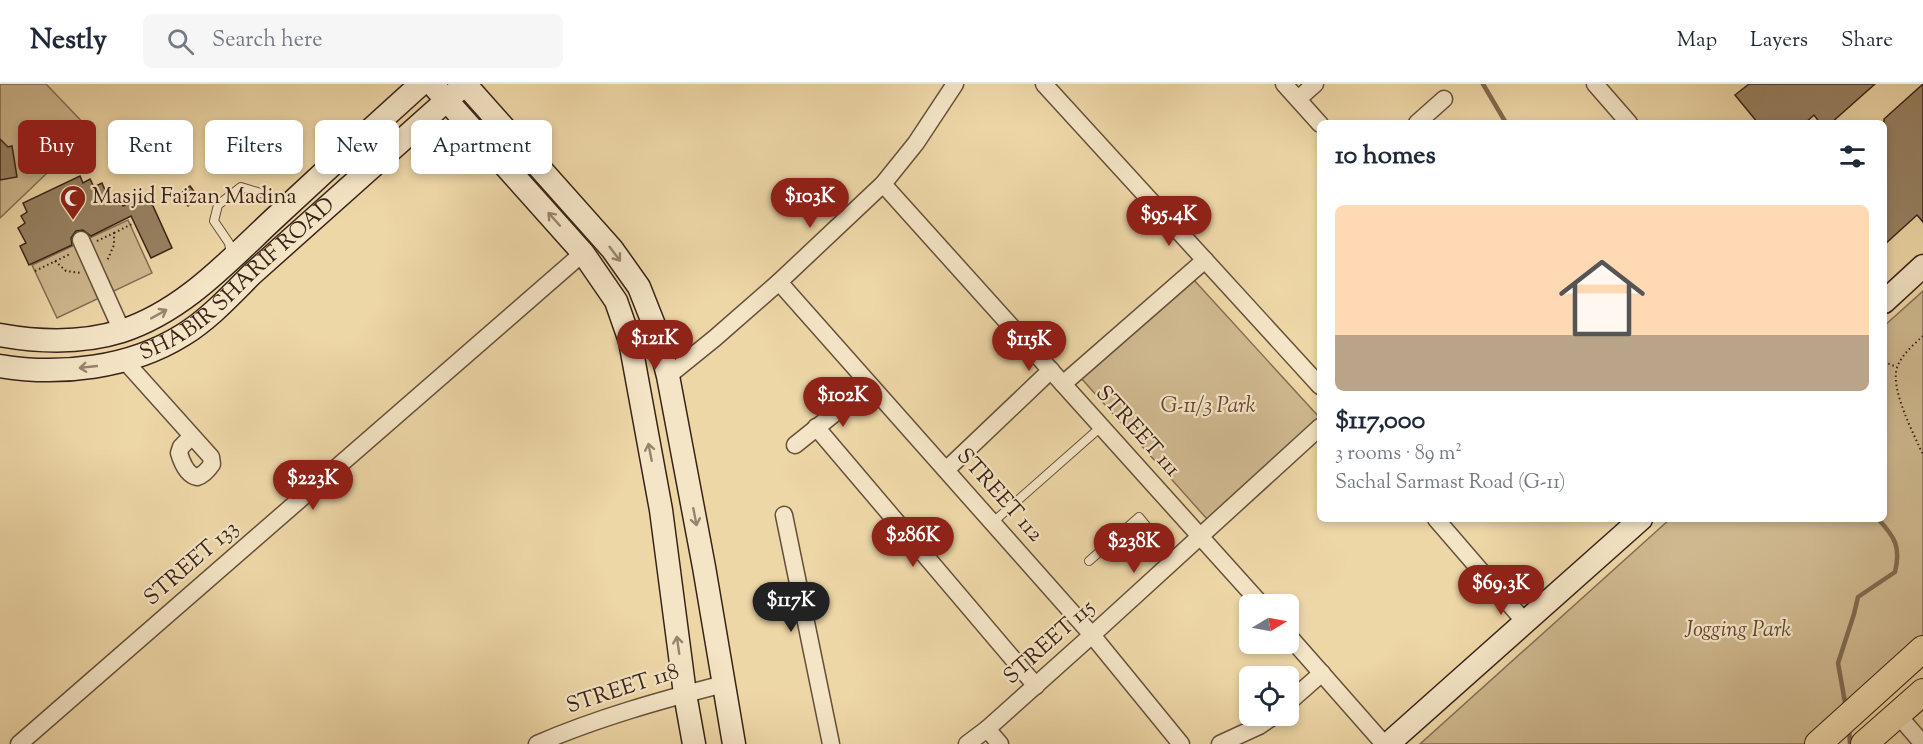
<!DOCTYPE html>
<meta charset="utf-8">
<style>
body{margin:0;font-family:"Sorts Mill Goudy",serif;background:#f6f6f7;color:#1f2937;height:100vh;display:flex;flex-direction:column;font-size:22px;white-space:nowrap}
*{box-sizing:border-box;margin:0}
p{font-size:20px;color:#747a83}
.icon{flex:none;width:33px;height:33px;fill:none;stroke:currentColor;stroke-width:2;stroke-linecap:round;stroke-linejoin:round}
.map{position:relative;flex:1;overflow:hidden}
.side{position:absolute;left:1317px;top:36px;width:570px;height:402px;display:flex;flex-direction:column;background:#fff;border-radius:9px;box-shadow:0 3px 9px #0003}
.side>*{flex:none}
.hud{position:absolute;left:18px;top:36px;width:570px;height:54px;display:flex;gap:12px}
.needle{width:39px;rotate:80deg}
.tools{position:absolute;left:1239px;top:510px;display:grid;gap:12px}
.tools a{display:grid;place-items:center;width:60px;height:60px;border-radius:9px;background:#fff;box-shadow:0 3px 9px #0003;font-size:30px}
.price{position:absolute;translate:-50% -51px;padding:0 14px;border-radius:21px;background:#8f2418;color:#fff;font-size:20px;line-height:39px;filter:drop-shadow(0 2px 3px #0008)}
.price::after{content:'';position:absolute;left:50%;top:36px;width:18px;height:14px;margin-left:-9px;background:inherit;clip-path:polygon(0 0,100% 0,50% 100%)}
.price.on{background:#222;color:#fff}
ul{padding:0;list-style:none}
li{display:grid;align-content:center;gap:12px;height:318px;padding:0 18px}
li span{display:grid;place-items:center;height:186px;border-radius:9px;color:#555}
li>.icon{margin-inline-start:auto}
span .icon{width:108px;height:108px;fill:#fffc;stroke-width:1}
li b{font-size:26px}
h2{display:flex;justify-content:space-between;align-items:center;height:72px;padding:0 18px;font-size:26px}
.tag{padding:0 21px;border-radius:9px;background:#fff;box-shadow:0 3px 9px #0003;font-size:21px;line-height:54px}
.tag.on{background:#8f2418;color:#fff}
header{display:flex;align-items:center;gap:36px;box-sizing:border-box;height:84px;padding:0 30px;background:#fff;border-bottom:2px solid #e0e1e3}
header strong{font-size:28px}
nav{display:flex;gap:33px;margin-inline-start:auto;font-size:21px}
.search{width:420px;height:54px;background:#f6f6f7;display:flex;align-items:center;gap:15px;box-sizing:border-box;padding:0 21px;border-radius:9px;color:#747a83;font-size:22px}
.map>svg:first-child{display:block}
.green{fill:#cfb88f;stroke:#846e54;stroke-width:1.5}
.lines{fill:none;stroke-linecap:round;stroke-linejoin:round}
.stream{stroke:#806a50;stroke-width:4.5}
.building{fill:#978162;stroke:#392318;stroke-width:1.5}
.lane-casing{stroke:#66503c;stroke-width:10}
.street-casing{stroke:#66503c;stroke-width:19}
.secondary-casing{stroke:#392318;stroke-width:25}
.primary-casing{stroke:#392318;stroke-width:28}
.path{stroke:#392318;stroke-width:2;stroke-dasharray:1.5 3;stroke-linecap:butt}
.lane{stroke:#f4e5c6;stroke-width:8}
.street{stroke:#f4e5c6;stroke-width:16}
.secondary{stroke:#f4e5c6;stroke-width:22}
.primary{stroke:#eed7a7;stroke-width:26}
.oneway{stroke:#96846f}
.labels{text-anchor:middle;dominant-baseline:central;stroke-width:4.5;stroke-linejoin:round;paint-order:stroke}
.poi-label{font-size:22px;fill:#392318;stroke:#f4e5c6;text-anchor:start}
.street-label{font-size:22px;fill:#392318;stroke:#f4e5c6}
.park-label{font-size:22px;font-style:italic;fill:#5e4836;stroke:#f4e5c6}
</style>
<header>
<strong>Nestly</strong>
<div class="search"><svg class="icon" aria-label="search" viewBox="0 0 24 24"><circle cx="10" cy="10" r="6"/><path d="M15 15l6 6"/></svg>Search here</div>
<nav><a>Map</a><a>Layers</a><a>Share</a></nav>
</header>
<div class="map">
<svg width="1923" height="660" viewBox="0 0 1923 660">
<rect width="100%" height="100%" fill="#eed7a7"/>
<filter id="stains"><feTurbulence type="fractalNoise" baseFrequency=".00333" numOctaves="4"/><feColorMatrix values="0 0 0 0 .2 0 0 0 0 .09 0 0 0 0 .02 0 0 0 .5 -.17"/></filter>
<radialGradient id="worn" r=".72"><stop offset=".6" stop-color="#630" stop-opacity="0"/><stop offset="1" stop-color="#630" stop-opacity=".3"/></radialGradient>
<g class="green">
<path d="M0,0H46L91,47L0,134Z"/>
<path d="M128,136L152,189L57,234L32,181Z"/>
<path d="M1194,196L1319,333L1207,435L1081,294Z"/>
<path d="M1923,207V574L1827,660H1420L1670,435H1884V242Z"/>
</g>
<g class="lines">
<g class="stream">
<path d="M1483,0L1506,39"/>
<path d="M1846,624L1838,579L1854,530L1858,513L1895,488C1901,463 1895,453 1878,435"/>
<path d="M1849,644L1850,660"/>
</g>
</g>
<g class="building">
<path d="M1749,0H1875L1831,39H1820L1814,31L1805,39H1758L1735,11Z"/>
<path d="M1923,0V138L1917,131L1884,161V35Z"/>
<path d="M0,55L8,63L12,62L17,93L0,96Z"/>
<path d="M80,92L83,99L90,95L94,103L102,99L110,118L119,113L123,122L143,113L153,122L172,164L151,174L131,132L91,152L83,146L76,147L71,154L72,161L29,181L20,162L26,159L18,144L25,139L21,132L27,128L23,119Z"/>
<path d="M190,102L198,113L188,122L179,111Z"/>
</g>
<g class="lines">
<g class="lane-casing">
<g id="lane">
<path d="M231,171L229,159L214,137L218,121L241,103L289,118"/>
<path d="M992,439L1102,342"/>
<path d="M1089,477L1139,433L1174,476"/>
</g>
</g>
<g class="street-casing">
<g id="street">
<path d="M1044,0L1320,302"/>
<path d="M1284,0L1320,40"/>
<path d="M1595,0L1629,39"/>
<path d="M1298,15L1315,0"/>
<path d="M1417,39L1444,15"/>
<path d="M883,100L1261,520"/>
<path d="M81,156L122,247"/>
<path d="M779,198L1092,551L1181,660"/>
<path d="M124,276L211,373L212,380C208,386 204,391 197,393C187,391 182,379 179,369L181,363L192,352"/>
<path d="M668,292L715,254L779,198L883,100L916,59L955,0"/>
<path d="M1063,300L1205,176"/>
<path d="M816,343L1036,602"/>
<path d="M795,361L870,301"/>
<path d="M946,386L1051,286"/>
<path d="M784,431L831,660"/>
<path d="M1436,435L1525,538"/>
<path d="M1288,551L1384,660"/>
<path d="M1288,619L1322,589"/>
<path d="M1898,631L1923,660"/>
<path d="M987,645L1000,660"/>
<path d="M19,660L583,169"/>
<path d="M537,660C597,634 661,616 724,600"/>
<path d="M967,660L987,645L1092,551L1320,343"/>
<path d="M1220,660L1259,642L1274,632"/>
</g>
</g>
<g class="secondary-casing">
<g id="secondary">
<path d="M432,0L583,169L616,217L630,257L661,426L685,610L694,660"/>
<path d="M1884,218L1923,182"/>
<path d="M0,251C39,258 84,259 122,247C186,226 231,174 279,130C326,86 373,43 421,0"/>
<path id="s1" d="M0,282C60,292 130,284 183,251C209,235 230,212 252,190L465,0L612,165L639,203L656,246L668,292L704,483L734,660"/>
<path d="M1388,660L1641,435"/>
</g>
</g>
<g class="primary-casing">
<g id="primary">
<path d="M1818,660L1923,565"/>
<path d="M1864,660L1923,608"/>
</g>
</g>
<g class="path">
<path d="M114,149L134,139"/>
<path d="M97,157L114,149V161L107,177"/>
<path d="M55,177L66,187L81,189"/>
<path d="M35,187L70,170"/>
<path d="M1923,252C1914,260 1903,270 1898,281C1888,302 1914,350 1923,371"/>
<path d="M1884,278L1897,283"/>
</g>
<use href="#lane" class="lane"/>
<use href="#street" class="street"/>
<use href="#secondary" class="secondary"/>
<use href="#primary" class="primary"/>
</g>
<defs><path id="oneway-shaft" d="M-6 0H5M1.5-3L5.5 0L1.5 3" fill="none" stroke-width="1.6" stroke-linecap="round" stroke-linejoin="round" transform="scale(1.5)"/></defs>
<g class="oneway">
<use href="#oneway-shaft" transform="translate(554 135) rotate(-132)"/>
<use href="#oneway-shaft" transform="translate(615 170) rotate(53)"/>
<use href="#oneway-shaft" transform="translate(159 230) rotate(-29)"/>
<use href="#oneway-shaft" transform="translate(88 283) rotate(174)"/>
<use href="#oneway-shaft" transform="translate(650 368) rotate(-101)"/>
<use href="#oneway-shaft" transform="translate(695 433) rotate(79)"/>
<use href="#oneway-shaft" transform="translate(678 561) rotate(-98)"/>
</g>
<defs>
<g id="mosque-pin" transform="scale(1.35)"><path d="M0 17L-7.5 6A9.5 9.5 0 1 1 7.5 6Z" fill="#8f2418" stroke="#f4e5c6"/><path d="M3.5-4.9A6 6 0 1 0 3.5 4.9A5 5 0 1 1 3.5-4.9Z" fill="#fff"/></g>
</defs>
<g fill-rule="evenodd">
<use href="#mosque-pin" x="73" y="114"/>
</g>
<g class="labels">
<g class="poi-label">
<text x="92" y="114">Masjid Faizan Madina</text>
</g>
<g class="street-label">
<text stroke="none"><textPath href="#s1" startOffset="266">SHABIR SHARIF ROAD</textPath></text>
<text transform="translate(1137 348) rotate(48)">STREET 111</text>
<text transform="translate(999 412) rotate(48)">STREET 112</text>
<text transform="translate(192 480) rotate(-41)">STREET 133</text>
<text transform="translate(1050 559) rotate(-42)">STREET 115</text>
<text transform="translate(623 606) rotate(-18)">STREET 118</text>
</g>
<g class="park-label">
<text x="1208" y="323">G-11/3 Park</text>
<text x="1738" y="547">Jogging Park</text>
</g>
</g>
<rect width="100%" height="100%" filter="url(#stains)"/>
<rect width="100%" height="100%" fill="url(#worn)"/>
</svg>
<div class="tools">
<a><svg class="needle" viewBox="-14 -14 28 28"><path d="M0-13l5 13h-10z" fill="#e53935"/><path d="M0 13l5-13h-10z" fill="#747a83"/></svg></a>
<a><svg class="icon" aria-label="locate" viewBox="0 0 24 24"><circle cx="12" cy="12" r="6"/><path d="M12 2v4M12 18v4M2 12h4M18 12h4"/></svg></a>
</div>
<b class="price" style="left:810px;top:145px">$103K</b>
<b class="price" style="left:1169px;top:163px">$95.4K</b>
<b class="price" style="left:655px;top:287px">$121K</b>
<b class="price" style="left:1029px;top:288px">$115K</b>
<b class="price" style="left:843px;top:344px">$102K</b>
<b class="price" style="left:313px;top:427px">$223K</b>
<b class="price" style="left:913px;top:484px">$286K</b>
<b class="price" style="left:1134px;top:490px">$238K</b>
<b class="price" style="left:1501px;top:532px">$69.3K</b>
<b class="price on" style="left:791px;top:549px">$117K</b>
<div class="hud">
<a class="tag on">Buy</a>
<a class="tag">Rent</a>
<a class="tag">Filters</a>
<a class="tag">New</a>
<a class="tag">Apartment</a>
</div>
<section class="side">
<h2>10 homes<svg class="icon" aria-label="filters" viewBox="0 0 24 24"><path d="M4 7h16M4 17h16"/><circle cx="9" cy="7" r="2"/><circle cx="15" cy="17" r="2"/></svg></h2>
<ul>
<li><span style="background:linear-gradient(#ffd9b3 70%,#b9a48a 0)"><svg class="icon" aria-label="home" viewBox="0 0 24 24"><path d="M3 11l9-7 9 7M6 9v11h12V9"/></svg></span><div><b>$117,000</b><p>3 rooms · 89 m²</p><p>Sachal Sarmast Road (G-11)</p></div></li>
</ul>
</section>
</div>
